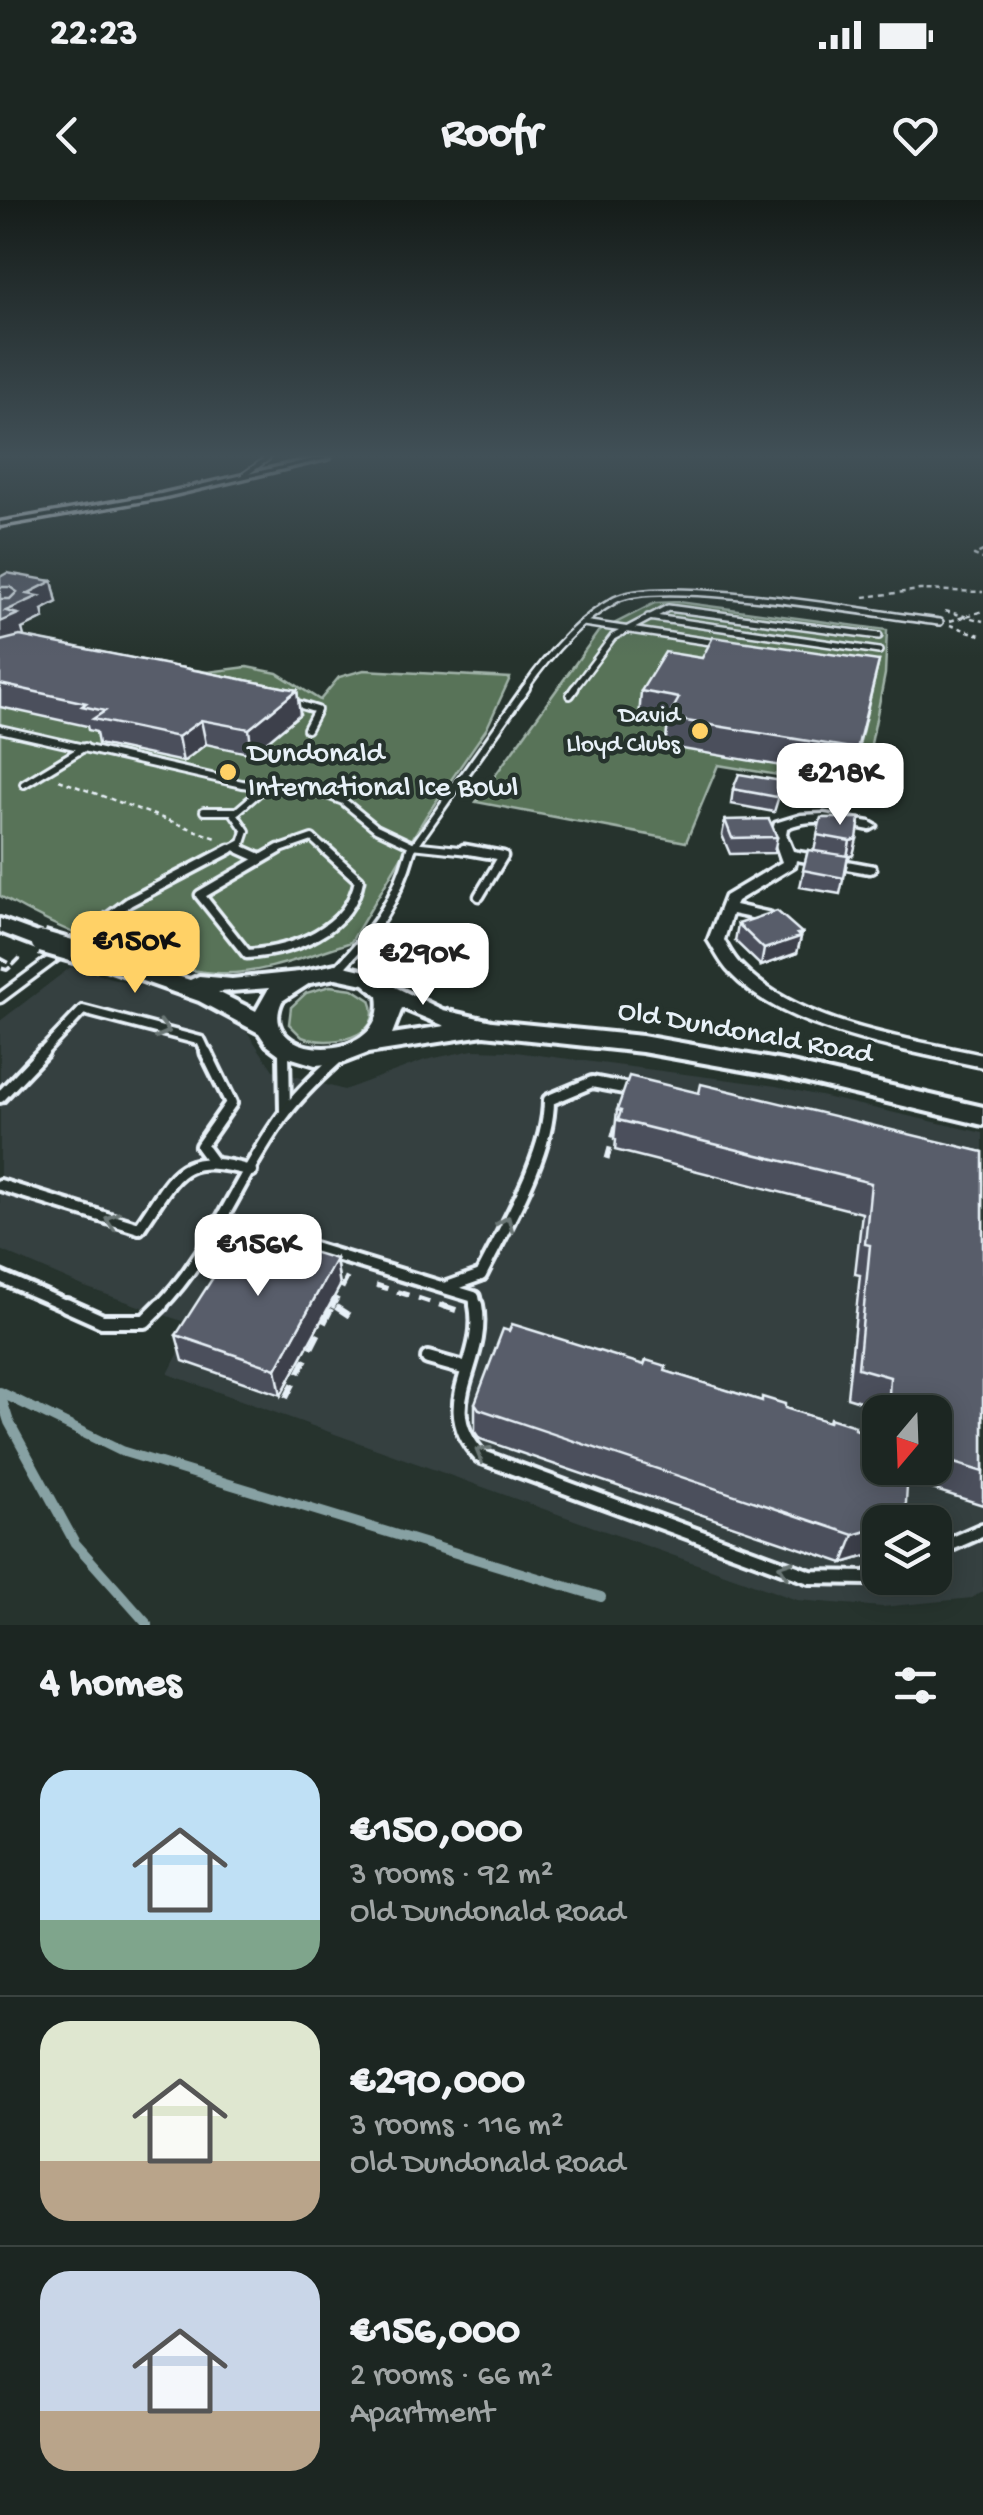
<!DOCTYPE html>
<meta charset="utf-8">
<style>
body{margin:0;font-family:"Gochi Hand",sans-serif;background:#29322f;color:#f1f3f6;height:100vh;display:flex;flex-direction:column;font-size:38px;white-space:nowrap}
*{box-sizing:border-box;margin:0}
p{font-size:32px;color:#a0a5a5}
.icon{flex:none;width:55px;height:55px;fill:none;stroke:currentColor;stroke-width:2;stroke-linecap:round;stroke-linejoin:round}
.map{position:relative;height:1425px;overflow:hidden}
.details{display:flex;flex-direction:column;background:#1c2622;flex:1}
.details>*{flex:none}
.needle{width:65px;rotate:199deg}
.controls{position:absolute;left:862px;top:1195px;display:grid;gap:20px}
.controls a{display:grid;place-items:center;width:90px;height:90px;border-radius:20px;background:#1c2622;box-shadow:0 5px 25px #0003,0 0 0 2px #3a4340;font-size:50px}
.price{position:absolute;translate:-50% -85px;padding:0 22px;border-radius:20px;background:#fff;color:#222;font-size:32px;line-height:65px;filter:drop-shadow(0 2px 5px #0008)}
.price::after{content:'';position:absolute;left:50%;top:60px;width:30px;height:22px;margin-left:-15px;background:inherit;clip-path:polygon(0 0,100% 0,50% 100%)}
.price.active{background:#ffd166;color:#111}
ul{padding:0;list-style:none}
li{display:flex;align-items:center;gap:30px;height:250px;padding:0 40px}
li+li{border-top:2px solid #3a4340}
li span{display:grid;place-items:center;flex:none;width:280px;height:200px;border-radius:30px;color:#555}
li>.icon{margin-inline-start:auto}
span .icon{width:120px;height:120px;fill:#fffc;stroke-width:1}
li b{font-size:42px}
h2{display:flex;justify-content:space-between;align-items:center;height:120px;padding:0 40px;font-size:42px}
.status{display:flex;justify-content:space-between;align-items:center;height:70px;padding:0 50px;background:#1c2622;direction:ltr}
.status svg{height:28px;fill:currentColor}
header{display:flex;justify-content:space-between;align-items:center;height:130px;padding:0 40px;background:#1c2622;font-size:45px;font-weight:700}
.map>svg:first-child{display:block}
.built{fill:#354040;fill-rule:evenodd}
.green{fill:#597359;stroke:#a0b2a8;stroke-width:2.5}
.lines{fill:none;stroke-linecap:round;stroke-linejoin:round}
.stream{stroke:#87a1a3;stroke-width:10}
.service-far5-casing{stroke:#e8f1f8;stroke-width:8}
.service-far4-casing{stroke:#e8f1f8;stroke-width:10}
.service-far3-casing{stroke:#e8f1f8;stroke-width:12}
.service-far2-casing{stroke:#e8f1f8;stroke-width:15}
.service-far1-casing{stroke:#e8f1f8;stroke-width:18}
.service-casing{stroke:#e8f1f8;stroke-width:20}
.minor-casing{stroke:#e8f1f8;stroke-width:7}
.tertiary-casing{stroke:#e8f1f8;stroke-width:8}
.path-far3{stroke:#e8f1f8;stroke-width:2.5;stroke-dasharray:5 4;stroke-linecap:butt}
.path-far2{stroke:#e8f1f8;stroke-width:4;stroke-dasharray:10 8;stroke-linecap:butt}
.path-far1{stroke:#e8f1f8;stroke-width:5;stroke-dasharray:12 10;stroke-linecap:butt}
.path{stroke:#e8f1f8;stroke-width:6;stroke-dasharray:16 12;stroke-linecap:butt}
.service-far5{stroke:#26332d;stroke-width:4}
.service-far4{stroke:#26332d;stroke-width:5}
.service-far3{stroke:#26332d;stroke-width:6}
.service-far2{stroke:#26332d;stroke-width:8}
.service-far1{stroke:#26332d;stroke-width:10}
.service{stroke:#26332d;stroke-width:12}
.minor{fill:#26332d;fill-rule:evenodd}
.tertiary{fill:#26332d;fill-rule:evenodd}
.tertiary-bridge-casing{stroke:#e8f1f8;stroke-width:29;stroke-linecap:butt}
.tertiary-bridge{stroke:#26332d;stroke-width:21}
.wall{fill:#4c505c;stroke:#e8f1f8;stroke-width:2.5;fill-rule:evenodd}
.shaded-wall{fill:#3e414b;stroke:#e8f1f8;stroke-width:2.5}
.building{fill:#585d6b;stroke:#e8f1f8;stroke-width:2.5}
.oneway{stroke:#6a7674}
.poi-dot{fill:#ffd166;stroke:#26332d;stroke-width:4}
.labels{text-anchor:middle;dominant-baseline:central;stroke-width:9;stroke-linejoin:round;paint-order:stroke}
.far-poi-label{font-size:25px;fill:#e8f1f8;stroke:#26332d;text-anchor:end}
.poi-label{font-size:30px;fill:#e8f1f8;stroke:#26332d;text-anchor:start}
.street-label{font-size:30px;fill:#e8f1f8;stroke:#26332d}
</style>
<div class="status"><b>22:23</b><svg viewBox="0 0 49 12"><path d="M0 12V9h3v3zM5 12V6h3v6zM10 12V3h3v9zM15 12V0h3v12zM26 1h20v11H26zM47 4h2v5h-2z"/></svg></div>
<header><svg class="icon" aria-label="back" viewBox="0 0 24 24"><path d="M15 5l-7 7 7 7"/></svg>Roofr<svg class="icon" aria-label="heart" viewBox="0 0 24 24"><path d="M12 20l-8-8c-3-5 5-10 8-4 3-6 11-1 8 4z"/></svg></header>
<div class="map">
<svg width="983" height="1425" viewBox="0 0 983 1425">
<rect width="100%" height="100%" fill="#26332d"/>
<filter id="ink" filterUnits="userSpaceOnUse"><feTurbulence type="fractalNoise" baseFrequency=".01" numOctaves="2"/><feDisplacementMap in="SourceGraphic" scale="20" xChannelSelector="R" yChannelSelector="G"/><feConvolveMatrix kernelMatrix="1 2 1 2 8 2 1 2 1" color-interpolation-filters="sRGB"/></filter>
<g filter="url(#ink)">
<path class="built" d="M71,767L207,804L239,820L273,870L344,890L425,860L473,850L508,851L776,886L983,933V1391L972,1398L882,1407L797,1400L168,1174L193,1125L85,1087L0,1050V821ZM880,1212H935V1268H880ZM880,1322H935V1378H880Z"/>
<g class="green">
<path d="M679,402L887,430L885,474L862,589L718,565L686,642L476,602L598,432L655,403Z"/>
<path d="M25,442L208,472L247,467L277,473L320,500L339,477L364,470L510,478L487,528L426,616L351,742C310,755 260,776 216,773C148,769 59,730 0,696V454Z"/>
<path d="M330,786L353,789L370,800C387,839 327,847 302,837L289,824L291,807L306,793Z"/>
</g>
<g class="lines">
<g class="stream">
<path d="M0,1192L121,1251L601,1397"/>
<path d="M0,1194L9,1222L75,1343L148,1425"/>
</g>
<g class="service-far5-casing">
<path id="service-far5" d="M244,275L268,258"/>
</g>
<g class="service-far4-casing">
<g id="service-far4">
<path d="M648,417L879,451"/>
<path d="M583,423L717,443"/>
<path d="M524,490C548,455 577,421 615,400C659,375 879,415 940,422"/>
<path d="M573,490L613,437L668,408L879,436"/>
</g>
</g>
<g class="service-far3-casing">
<g id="service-far3">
<path d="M570,495L575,488"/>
<path d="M288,501L317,510L307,529"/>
<path d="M0,529L242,584L327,595L343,601L376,628L412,645L478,652"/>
<path d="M24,584L85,547"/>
<path d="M204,611H237L265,587"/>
<path d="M235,647L246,652"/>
<path d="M225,652L242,643L246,631L233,612"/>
<path d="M272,652L312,638L327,652"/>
<path d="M410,652L526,488"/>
</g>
</g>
<g class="service-far2-casing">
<g id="service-far2">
<path d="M240,649L260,658"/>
<path d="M279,649L200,695L247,754C293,751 350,730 359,680L325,649"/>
<path d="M464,649L503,656L479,696"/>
<path d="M375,731L380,781"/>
<path d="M336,771C374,732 396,703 411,649"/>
<path d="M0,798L129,702L230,649"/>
<path d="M284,849V854"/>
<path d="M41,854L83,810L201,841L207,854"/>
</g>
</g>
<g class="service-far1-casing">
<g id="service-far1">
<path d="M206,852L231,903L201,946L212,961"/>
<path d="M284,852L285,910"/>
<path d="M0,897L43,852"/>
<path d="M0,985L139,1028C178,972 178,951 251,971"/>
<path d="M225,1021L474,1097L476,1108"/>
<path d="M0,1077L72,1108"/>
<path d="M447,1087L481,1075C505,1027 549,954 549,900L592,882L634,890"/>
<path d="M158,1108C213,1053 237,979 282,917C298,895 316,878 336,860"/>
</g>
</g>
<g class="service-casing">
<g id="service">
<path d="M66,1105L102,1121H145L161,1105"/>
<path d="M476,1105C487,1165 431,1203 480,1256L810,1377L866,1378L880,1372"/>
<path d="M428,1158L467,1169"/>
<path d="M935,1351L983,1330"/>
</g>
</g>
<g class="minor-casing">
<g id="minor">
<path d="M317,258H330L161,298L0,326V322L161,294Z"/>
<path d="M824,614L870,622L877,626L870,630C843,625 813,616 787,628L786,634L793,651L874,666L876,669L874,672L869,673L796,660L795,666L737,701L735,705L771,713L774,716L771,719L766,721L732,714L724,740C729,749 734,759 742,766C799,825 906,838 983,855V867C906,850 785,832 730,773C721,764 715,751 708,740L725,696L782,662L772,634L775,623L801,615Z"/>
</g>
</g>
<g class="tertiary-casing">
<g id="tertiary">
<path d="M0,719L49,737L52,742L42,748L0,732Z"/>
<path d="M101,752L190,780L199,776L232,779L299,772L336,764L378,774L395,787L443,810L492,821L642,836L783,861L983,907V925L783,877L642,852L484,835L368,853L342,863L315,865L279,854L267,845L259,833L199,801L94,764L90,759L94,754ZM336,778L364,784L378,796C390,866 254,863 282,801L310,783ZM269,788L256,811L218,792ZM402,808L445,826L392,834Z"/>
</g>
</g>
<g class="path-far3">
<path d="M983,351L974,355L983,359"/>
<path d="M864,397L920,390L983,392"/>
<path d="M945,411L983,421"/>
<path d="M950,421L983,411"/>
<path d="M950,425L983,436"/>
<path d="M59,580L219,639"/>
</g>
<g class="path-far2">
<path d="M0,758L13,765L7,770L0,768"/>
<path d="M13,765L24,754"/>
</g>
<g class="path-far1">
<path d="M607,959L616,925"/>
<path d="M376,1085L449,1108"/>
<path d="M332,1108L348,1076"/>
</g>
<g class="path">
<path d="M441,1105L462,1112"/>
<path d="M336,1107L353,1118"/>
<path d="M286,1198L333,1105"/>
</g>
<use href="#service-far5" class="service-far5"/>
<use href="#service-far4" class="service-far4"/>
<use href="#service-far3" class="service-far3"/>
<use href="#service-far2" class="service-far2"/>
<use href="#service-far1" class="service-far1"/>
<use href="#service" class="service"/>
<use href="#minor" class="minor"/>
<use href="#tertiary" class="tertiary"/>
<g class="tertiary-bridge-casing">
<path id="tertiary-bridge" d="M42,742L101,759"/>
</g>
<use href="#tertiary-bridge" class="tertiary-bridge"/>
</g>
<g class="wall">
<path d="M0,377L52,381L57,402L42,410L44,418L22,429V437L297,490L300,514L252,554L206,544L183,562L98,544L96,532L88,530L87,526L0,507Z"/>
<path d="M879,461L851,578L665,546L668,524L639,519L641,491Z"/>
<path d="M733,589L779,596L774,612L731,604Z"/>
<path d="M821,618H860L853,655L848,657L840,694L800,687L808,650L814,651Z"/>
<path d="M725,620L777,637L774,653L730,654L722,635Z"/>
<path d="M738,724L802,733L797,753L761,766L735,741Z"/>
<path d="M699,893L983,952V1305L907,1281L880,1322V1352L843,1363L480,1239L475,1232V1203L665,1171L877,1237L879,1207L847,1197L860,1075L855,1074L862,1013L615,950L616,940L614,939L617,910ZM880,1212H935V1268H880Z"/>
<path d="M336,1059L340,1086L281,1195L183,1161L176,1135Z"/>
</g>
<g class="shaded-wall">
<path d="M52,381L57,402L42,410L44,418L22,429L24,436L0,448V422L6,411L27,394Z"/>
<path d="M297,490L300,514L252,554L249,529Z"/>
<path d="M201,520L206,544L183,562L178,537Z"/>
<path d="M857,639L853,655L847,657L850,641Z"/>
<path d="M802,733L797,753L761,766L764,749Z"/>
<path d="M336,1059L340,1086L281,1195L276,1169Z"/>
<path d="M880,1327V1352L843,1363L854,1335Z"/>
</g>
<g class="building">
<path d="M7,373L52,381L27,394L39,396L6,411L18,414L0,422V399H10L17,392L10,387H0V377Z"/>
<path d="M20,436L297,490L249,529L201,520L178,537L93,519L105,511L82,506L86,503L0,484V441Z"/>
<path d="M713,437L879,461L857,549L668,518L679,498L641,491L665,452L702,458Z"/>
<path d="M739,574L782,581L777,597L733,589Z"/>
<path d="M821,618H860L857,639L850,641L817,635Z"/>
<path d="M769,619L777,637L732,638L725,620Z"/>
<path d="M808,650L848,656L844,678L803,670Z"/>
<path d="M777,711L802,733L797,734L800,737L764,749L738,724Z"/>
<path d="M629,876L699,893L701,884L983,952V1272L935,1257V1212H888L890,1177L858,1168L870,1045L865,1044L871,983L618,920L621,911L617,910Z"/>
<path d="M243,1031L336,1059L276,1169L176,1135Z"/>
<path d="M512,1124L644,1165L646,1160L666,1166L665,1171L762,1201V1197L785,1204V1208L829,1222L830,1218L855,1226V1229L880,1238V1268H908L905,1320L897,1322H880V1327L854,1335L479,1209L475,1203L503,1129L509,1131Z"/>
</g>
<defs><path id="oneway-chevron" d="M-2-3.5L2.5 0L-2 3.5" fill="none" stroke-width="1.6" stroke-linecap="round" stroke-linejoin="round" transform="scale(2.5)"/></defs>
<g class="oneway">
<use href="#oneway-chevron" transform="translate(163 830) rotate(15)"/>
<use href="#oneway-chevron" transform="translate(112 1020) rotate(-163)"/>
<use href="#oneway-chevron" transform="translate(506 1023) rotate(-67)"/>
<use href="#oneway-chevron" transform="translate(482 1253) rotate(-150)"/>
<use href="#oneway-chevron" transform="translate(785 1368) rotate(-160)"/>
</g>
</g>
<linearGradient id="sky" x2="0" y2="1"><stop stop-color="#151c19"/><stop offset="0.56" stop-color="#415057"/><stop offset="1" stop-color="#415057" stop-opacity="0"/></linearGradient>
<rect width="983" height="457" fill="url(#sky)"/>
<g class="poi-dot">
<circle cx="700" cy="531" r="10"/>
<circle cx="228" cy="572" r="10"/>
</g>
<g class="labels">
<g class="far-poi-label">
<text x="680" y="517">David<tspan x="680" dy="29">Lloyd Clubs</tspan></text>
</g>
<g class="poi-label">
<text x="248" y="555">Dundonald<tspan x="248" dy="34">International Ice Bowl</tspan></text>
</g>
<g class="street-label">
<text transform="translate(745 834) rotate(10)">Old Dundonald Road</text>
</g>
</g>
</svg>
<div class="controls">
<a><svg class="needle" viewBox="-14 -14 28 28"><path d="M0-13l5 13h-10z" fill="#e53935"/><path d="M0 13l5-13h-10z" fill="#a0a5a5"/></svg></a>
<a><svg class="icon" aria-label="layers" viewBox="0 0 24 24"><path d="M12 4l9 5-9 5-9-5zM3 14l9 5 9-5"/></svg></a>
</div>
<b class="price" style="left:840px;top:628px">€218K</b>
<b class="price active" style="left:135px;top:796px">€150K</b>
<b class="price" style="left:423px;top:808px">€290K</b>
<b class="price" style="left:258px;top:1099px">€156K</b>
</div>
<section class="details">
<h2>4 homes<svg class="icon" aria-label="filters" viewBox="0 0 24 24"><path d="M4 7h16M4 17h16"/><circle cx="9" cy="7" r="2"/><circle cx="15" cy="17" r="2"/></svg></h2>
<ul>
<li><span style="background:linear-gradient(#bfe0f5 75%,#7fa58c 0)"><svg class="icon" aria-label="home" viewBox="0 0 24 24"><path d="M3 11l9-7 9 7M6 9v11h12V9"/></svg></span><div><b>€150,000</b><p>3 rooms · 92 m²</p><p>Old Dundonald Road</p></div></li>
<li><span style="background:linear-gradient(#dfe7d0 70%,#b9a48a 0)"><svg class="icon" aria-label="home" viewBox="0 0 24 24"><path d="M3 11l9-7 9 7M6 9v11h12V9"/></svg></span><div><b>€290,000</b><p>3 rooms · 116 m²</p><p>Old Dundonald Road</p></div></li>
<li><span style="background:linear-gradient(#c9d6e8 70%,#b9a48a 0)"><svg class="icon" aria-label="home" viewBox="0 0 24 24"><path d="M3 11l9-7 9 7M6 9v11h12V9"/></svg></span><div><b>€156,000</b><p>2 rooms · 66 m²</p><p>Apartment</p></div></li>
</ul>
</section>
